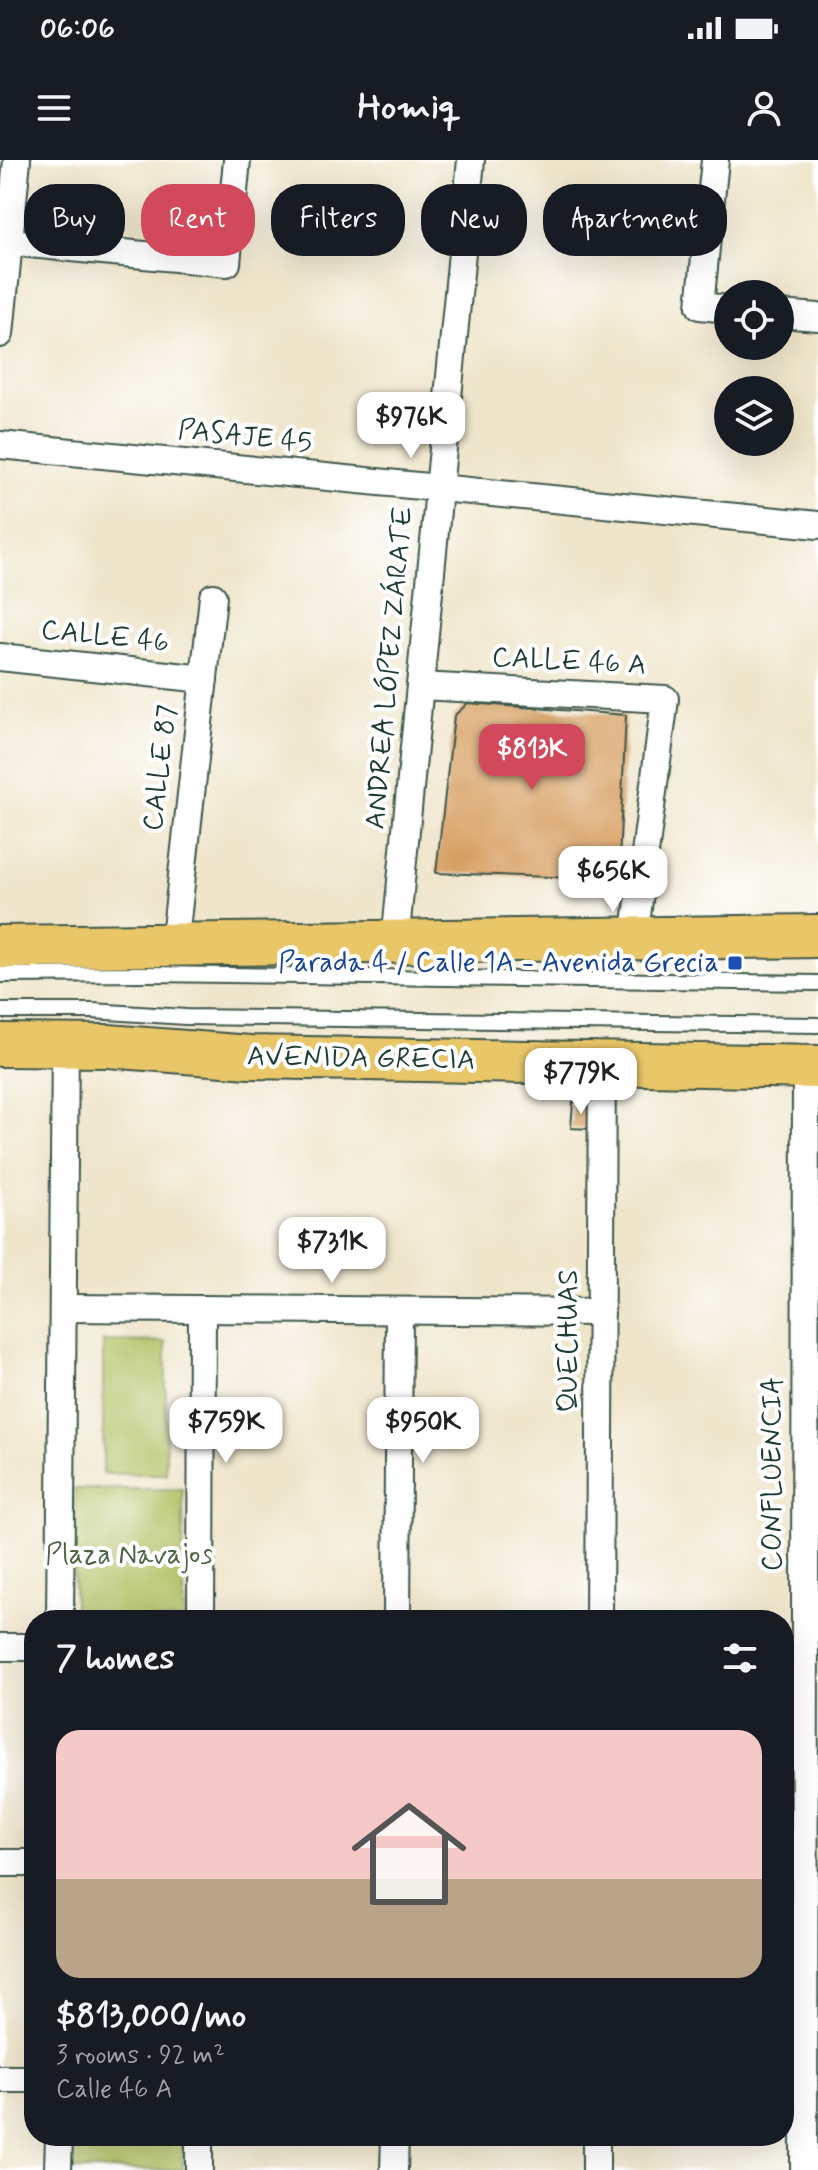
<!DOCTYPE html>
<meta charset="utf-8">
<style>
body{margin:0;font-family:Mynerve,sans-serif;background:#242831;color:#f1f3f6;height:100vh;display:flex;flex-direction:column;font-size:30px;white-space:nowrap}
*{box-sizing:border-box;margin:0}
p{font-size:26px;color:#9ea1a6}
.icon{flex:none;width:44px;height:44px;fill:none;stroke:currentColor;stroke-width:2;stroke-linecap:round;stroke-linejoin:round}
.map{position:relative;flex:1;overflow:hidden}
.drawer{position:absolute;left:24px;top:1450px;width:770px;height:536px;display:flex;flex-direction:column;background:#171b24;border-radius:32px;box-shadow:0 8px 32px #0002}
.drawer>*{flex:none}
.guide{position:absolute;left:24px;top:24px;width:770px;height:72px;display:flex;gap:16px}
.tools{position:absolute;left:714px;top:120px;display:grid;gap:16px}
.tools a{display:grid;place-items:center;width:80px;height:80px;border-radius:50%;background:#171b24;box-shadow:0 8px 32px #0002;font-size:40px}
.price{position:absolute;translate:-50% -68px;padding:0 18px;border-radius:16px;background:#fff;color:#222;font-size:26px;line-height:52px;filter:drop-shadow(0 2px 4px #0008)}
.price::after{content:'';position:absolute;left:50%;top:48px;width:24px;height:18px;margin-left:-12px;background:inherit;clip-path:polygon(0 0,100% 0,50% 100%)}
.price.active{background:#d1495b;color:#fff}
ul{padding:0;list-style:none}
li{display:grid;align-content:center;gap:16px;height:424px;padding:0 32px}
li+li{border-top:2px solid #363941}
li span{display:grid;place-items:center;height:248px;border-radius:24px;color:#555}
li>.icon{margin-inline-start:auto}
span .icon{width:144px;height:144px;fill:#fffc;stroke-width:1}
li b{font-size:34px}
h2{display:flex;justify-content:space-between;align-items:center;height:96px;padding:0 32px;font-size:34px}
.chip{padding:0 28px;border-radius:32px;background:#171b24;box-shadow:0 8px 32px #0002;font-size:28px;line-height:72px}
.chip.active{background:#d1495b;color:#fff}
.status{display:flex;justify-content:space-between;align-items:center;height:56px;padding:0 40px;background:#171b24;direction:ltr}
.status svg{height:22px;fill:currentColor}
header{display:flex;justify-content:space-between;align-items:center;height:104px;padding:0 32px;background:#171b24;font-size:36px;font-weight:700}
.map>svg:first-child{display:block}
.green{fill:#b1bf61;stroke:#687e4a;stroke-width:2}
.building{fill:#d69d5d}
.lines{fill:none;stroke-linecap:round;stroke-linejoin:round}
.lane-casing{stroke:#3e564a;stroke-width:18}
.street-casing{stroke:#3e564a;stroke-width:30}
.primary-casing{stroke:#3e564a;stroke-width:46}
.lane{stroke:#fff;stroke-width:14}
.street{stroke:#fff;stroke-width:26}
.primary{stroke:#e9c769;stroke-width:42}
.transit-dot{fill:#1a4fb4;stroke:#fff;stroke-width:3}
.labels{text-anchor:middle;dominant-baseline:central;stroke-width:8;stroke-linejoin:round;paint-order:stroke}
.street-label{font-size:28px;fill:#1f3d34;stroke:#fff}
.transit-label{font-size:28px;fill:#164399;stroke:#fff;text-anchor:end}
.park-label{font-size:28px;fill:#4b6442;stroke:#fff}
</style>
<div class="status"><b>06:06</b><svg viewBox="0 0 49 12"><path d="M0 12V9h3v3zM5 12V6h3v6zM10 12V3h3v9zM15 12V0h3v12zM26 1h20v11H26zM47 4h2v5h-2z"/></svg></div>
<header><svg class="icon" aria-label="menu" viewBox="0 0 24 24"><path d="M4 6h16M4 12h16M4 18h16"/></svg>Homiq<svg class="icon" aria-label="person" viewBox="0 0 24 24"><circle cx="12" cy="8" r="4"/><path d="M4 21q1-7 8-7t8 7"/></svg></header>
<div class="map">
<svg width="818" height="2010" viewBox="0 0 818 2010">
<rect width="100%" height="100%" fill="#fff"/>
<filter id="ink" filterUnits="userSpaceOnUse"><feTurbulence type="fractalNoise" baseFrequency=".0125" numOctaves="2"/><feDisplacementMap in="SourceGraphic" scale="16" xChannelSelector="R" yChannelSelector="G"/><feConvolveMatrix kernelMatrix="1 2 1 2 8 2 1 2 1" color-interpolation-filters="sRGB"/></filter>
<filter id="wash" filterUnits="userSpaceOnUse"><feTurbulence type="fractalNoise" baseFrequency=".006" numOctaves="4" result="noise"/><feDisplacementMap in="SourceGraphic" scale="32" xChannelSelector="R" yChannelSelector="G"/><feGaussianBlur stdDeviation="1.8" result="paint"/><feColorMatrix in="noise" values="0 0 0 0 0 0 0 0 0 0 0 0 0 0 0 0 0 1.4 0 .05"/><feComposite in="paint" operator="in"/></filter>
<g filter="url(#wash)">
<rect width="100%" height="100%" fill="#efe5ca"/>
<g class="green">
<path d="M103,1181L166,1182V1314H103Z"/>
<path d="M74,1329H183L184,1460H74Z"/>
<rect x="72" y="1976" width="111" height="34"/>
</g>
<g id="blocks">
<g class="building">
<path d="M468,543L626,555L619,700H586L584,718L436,713L454,556Z"/>
<path d="M573,942L584,943L591,951V969L571,968Z"/>
</g>
</g>
</g>
<g filter="url(#ink)">
<use href="#blocks" fill-opacity="0" stroke="#3e564a" stroke-width="2"/>
<g class="lines">
<g class="lane-casing">
<g id="lane">
<path d="M0,815L149,814L818,823"/>
<path d="M0,851H92L186,857L818,865"/>
</g>
</g>
<g class="street-casing">
<g id="street">
<path d="M715,0L700,146L728,149"/>
<path d="M9,82L227,103L237,0"/>
<path d="M780,154L818,157"/>
<path d="M0,174L17,0"/>
<path d="M0,285L818,365"/>
<path d="M0,497L204,519"/>
<path d="M420,526L665,539L634,779"/>
<path d="M395,783L471,0"/>
<path d="M174,787L213,437"/>
<path d="M63,1148L601,1152"/>
<path d="M60,1460L65,884"/>
<path d="M201,1460L202,1149"/>
<path d="M397,1460L399,1151"/>
<path d="M599,1460L602,903"/>
<path d="M0,1487H34"/>
<path d="M0,1703H34"/>
<path d="M0,1919H34"/>
<path d="M58,2010L59,1976"/>
<path d="M199,2010V1976"/>
<path d="M394,2010L395,1976"/>
<path d="M596,2010V1976"/>
<path d="M804,2010L806,907"/>
</g>
</g>
<g class="primary-casing">
<g id="primary">
<path d="M0,787L818,776"/>
<path d="M0,885L108,886L250,897L818,907"/>
</g>
</g>
<use href="#lane" class="lane"/>
<use href="#street" class="street"/>
<use href="#primary" class="primary"/>
</g>
</g>
<rect class="transit-dot" x="727" y="795" width="16" height="16" rx="4"/>
<g class="labels">
<g class="street-label">
<text transform="translate(245 277) rotate(6)">PASAJE 45</text>
<text transform="translate(105 477) rotate(6)">CALLE 46</text>
<text transform="translate(569 502) rotate(3)">CALLE 46 A</text>
<text transform="translate(390 508) rotate(-85)">ANDREA LÓPEZ ZÁRATE</text>
<text transform="translate(161 608) rotate(-83)">CALLE 87</text>
<text transform="translate(361 899) rotate(1)">AVENIDA GRECIA</text>
<text transform="translate(569 1181) rotate(-90)">QUECHUAS</text>
<text transform="translate(773 1314) rotate(-90)">CONFLUENCIA</text>
</g>
<g class="transit-label">
<text x="719" y="803">Parada 4 / Calle 1A - Avenida Grecia</text>
</g>
<g class="park-label">
<text x="129" y="1395">Plaza Navajos</text>
</g>
</g>
</svg>
<div class="tools">
<a><svg class="icon" aria-label="locate" viewBox="0 0 24 24"><circle cx="12" cy="12" r="6"/><path d="M12 2v4M12 18v4M2 12h4M18 12h4"/></svg></a>
<a><svg class="icon" aria-label="layers" viewBox="0 0 24 24"><path d="M12 4l9 5-9 5-9-5zM3 14l9 5 9-5"/></svg></a>
</div>
<b class="price" style="left:411px;top:300px">$976K</b>
<b class="price active" style="left:532px;top:632px">$813K</b>
<b class="price" style="left:613px;top:754px">$656K</b>
<b class="price" style="left:581px;top:956px">$779K</b>
<b class="price" style="left:332px;top:1125px">$731K</b>
<b class="price" style="left:226px;top:1305px">$759K</b>
<b class="price" style="left:423px;top:1305px">$950K</b>
<div class="guide">
<a class="chip">Buy</a>
<a class="chip active">Rent</a>
<a class="chip">Filters</a>
<a class="chip">New</a>
<a class="chip">Apartment</a>
</div>
<section class="drawer">
<h2>7 homes<svg class="icon" aria-label="filters" viewBox="0 0 24 24"><path d="M4 7h16M4 17h16"/><circle cx="9" cy="7" r="2"/><circle cx="15" cy="17" r="2"/></svg></h2>
<ul>
<li><span style="background:linear-gradient(#f6c9c9 60%,#b9a48a 0)"><svg class="icon" aria-label="home" viewBox="0 0 24 24"><path d="M3 11l9-7 9 7M6 9v11h12V9"/></svg></span><div><b>$813,000/mo</b><p>3 rooms · 92 m²</p><p>Calle 46 A</p></div></li>
</ul>
</section>
</div>
